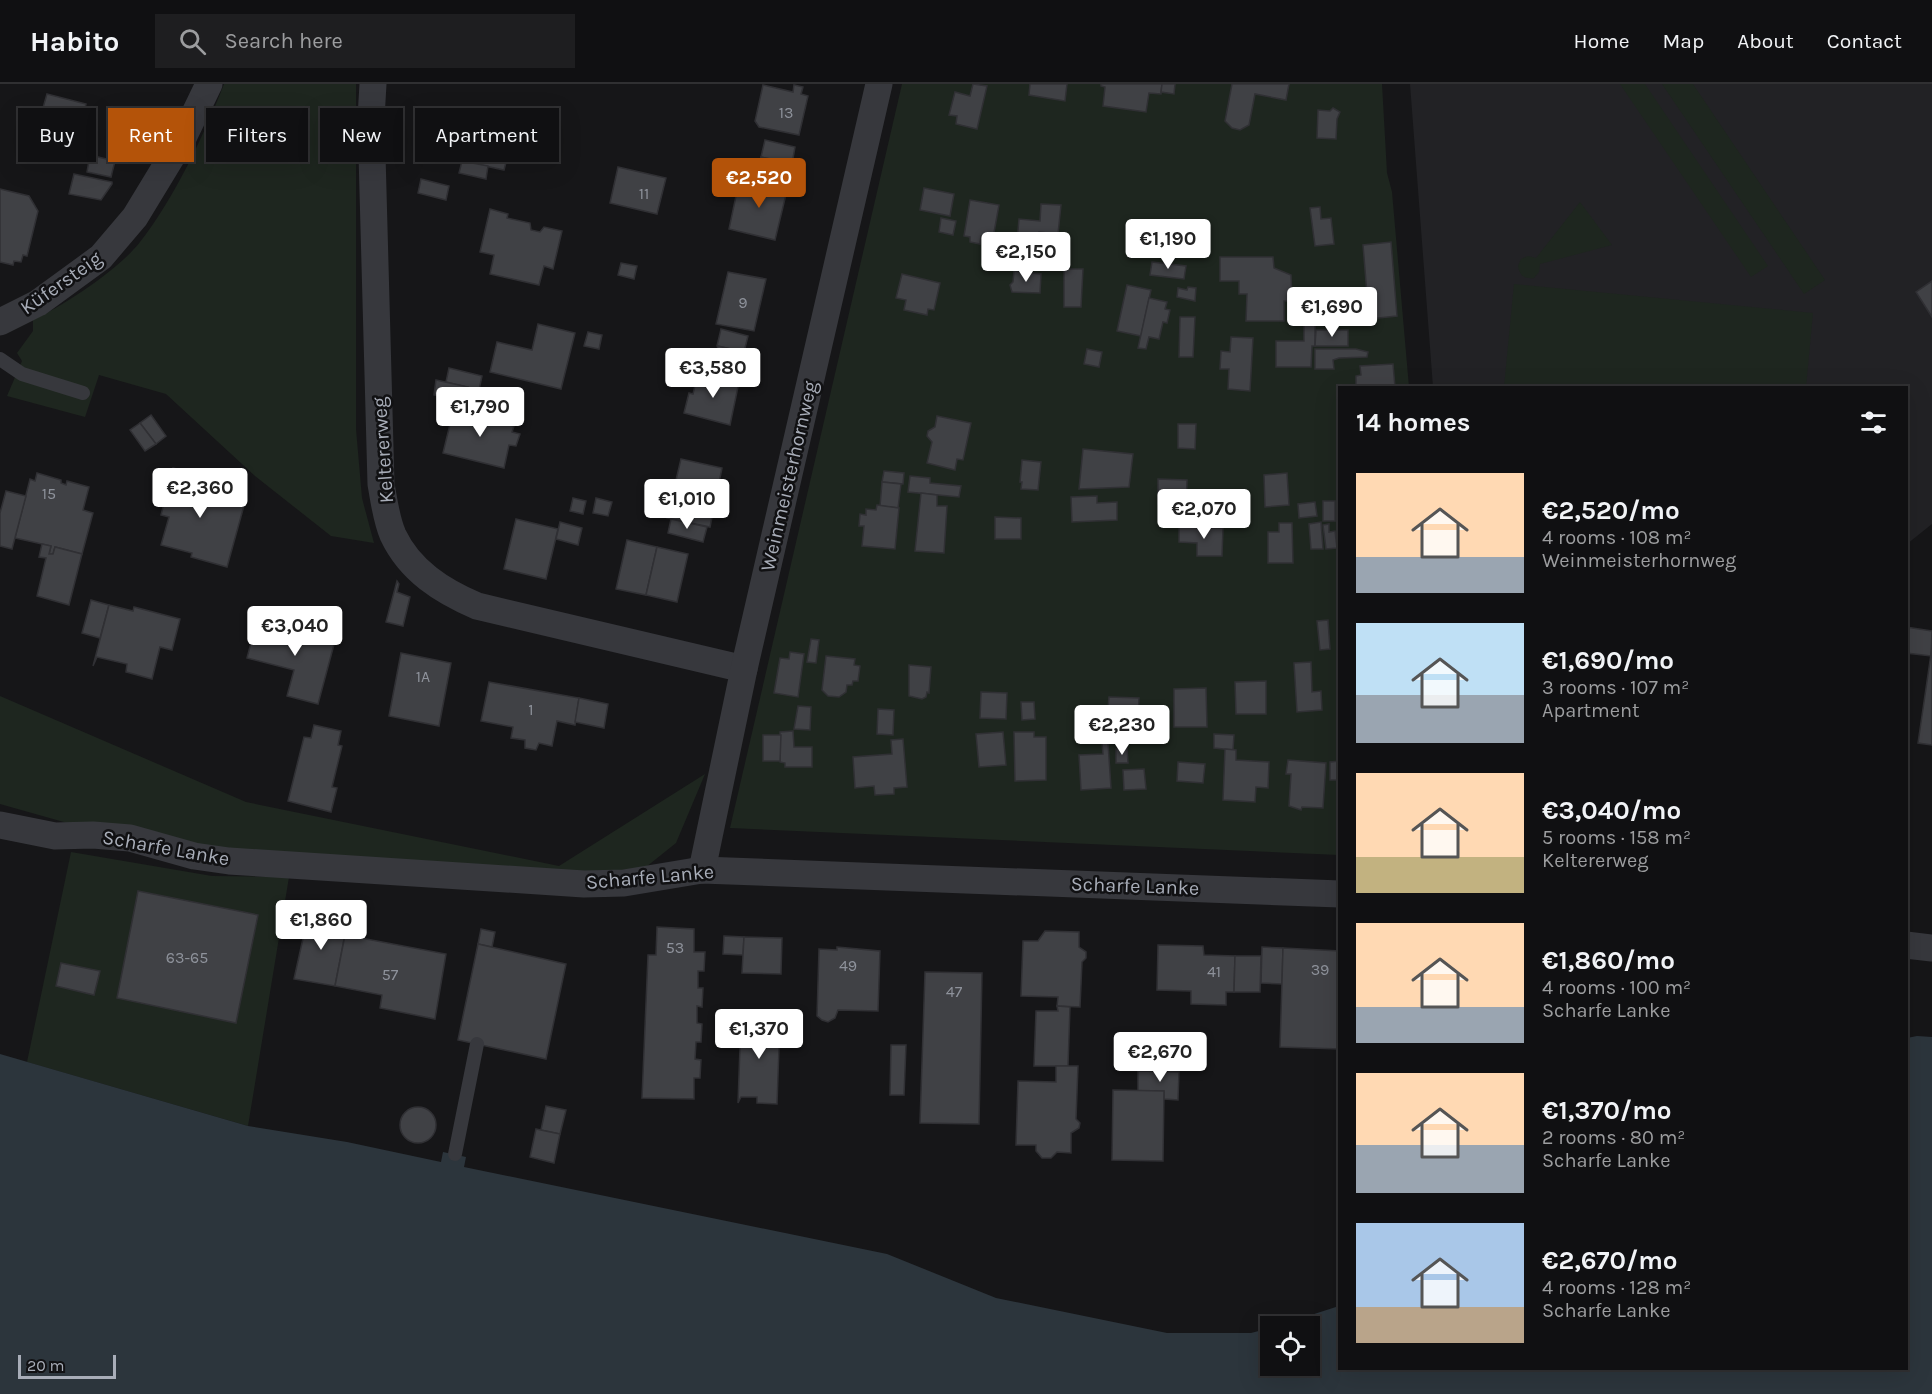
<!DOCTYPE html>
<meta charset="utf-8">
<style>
body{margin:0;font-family:Karla,sans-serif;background:#1e1e20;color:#f1f3f6;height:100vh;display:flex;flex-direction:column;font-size:22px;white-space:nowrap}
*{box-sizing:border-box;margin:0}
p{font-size:20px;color:#9c9d9f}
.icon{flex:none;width:33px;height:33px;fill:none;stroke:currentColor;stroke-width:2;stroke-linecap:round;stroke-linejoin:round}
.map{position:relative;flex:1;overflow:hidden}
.panel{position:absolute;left:1338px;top:302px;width:570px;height:984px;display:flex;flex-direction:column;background:#101012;border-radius:0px;box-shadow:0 6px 24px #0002,0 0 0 2px #303032}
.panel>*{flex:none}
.banner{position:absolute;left:18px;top:24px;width:570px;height:54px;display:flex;gap:12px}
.controls{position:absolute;left:1260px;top:1232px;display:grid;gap:12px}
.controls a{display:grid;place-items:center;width:60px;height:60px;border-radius:0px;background:#101012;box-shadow:0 6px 24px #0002,0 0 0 2px #303032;font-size:30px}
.scale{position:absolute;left:18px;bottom:15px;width:98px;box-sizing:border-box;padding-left:6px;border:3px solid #a8adb8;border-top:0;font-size:16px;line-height:21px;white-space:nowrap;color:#a8adb8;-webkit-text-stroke:4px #111113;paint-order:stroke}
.price{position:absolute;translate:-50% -51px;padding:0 14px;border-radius:6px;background:#fff;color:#222;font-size:20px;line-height:39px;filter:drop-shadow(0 2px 3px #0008)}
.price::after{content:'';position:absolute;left:50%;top:36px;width:18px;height:14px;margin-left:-9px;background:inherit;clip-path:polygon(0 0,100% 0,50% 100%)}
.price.active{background:#b45309;color:#fff}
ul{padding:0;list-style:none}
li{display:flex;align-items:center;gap:18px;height:150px;padding:0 18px}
li span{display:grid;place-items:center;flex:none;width:168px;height:120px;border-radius:0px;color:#555}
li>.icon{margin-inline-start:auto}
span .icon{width:72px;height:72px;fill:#fffc;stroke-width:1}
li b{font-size:26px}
h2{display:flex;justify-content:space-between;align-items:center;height:72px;padding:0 18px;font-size:26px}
.tag{padding:0 21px;border-radius:0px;background:#101012;box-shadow:0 6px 24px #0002,0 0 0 2px #303032;font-size:21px;line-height:54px}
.tag.active{background:#b45309;color:#fff}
header{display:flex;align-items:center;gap:36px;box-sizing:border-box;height:84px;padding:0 30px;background:#101012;border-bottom:2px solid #303032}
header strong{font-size:28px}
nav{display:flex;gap:33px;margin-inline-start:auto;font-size:21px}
.search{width:420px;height:54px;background:#1e1e20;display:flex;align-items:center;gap:15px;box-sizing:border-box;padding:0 21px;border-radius:0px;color:#9c9d9f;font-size:22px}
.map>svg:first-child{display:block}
.built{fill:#222225}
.green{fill:#1e261f}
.water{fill:#2c353c}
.building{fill:#404145;stroke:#303034;stroke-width:1.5}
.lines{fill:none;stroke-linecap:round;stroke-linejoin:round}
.lane{stroke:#37383d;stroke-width:14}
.street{stroke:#37383d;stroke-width:27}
.labels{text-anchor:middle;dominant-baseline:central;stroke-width:5;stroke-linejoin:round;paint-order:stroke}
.number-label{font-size:16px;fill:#8e929b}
.street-label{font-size:20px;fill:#a8adb8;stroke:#111113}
</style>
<header>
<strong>Habito</strong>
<div class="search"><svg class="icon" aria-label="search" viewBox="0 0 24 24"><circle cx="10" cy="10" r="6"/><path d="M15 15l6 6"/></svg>Search here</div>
<nav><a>Home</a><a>Map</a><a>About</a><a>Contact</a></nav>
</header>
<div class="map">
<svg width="1932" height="1310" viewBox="0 0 1932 1310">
<rect width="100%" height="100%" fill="#161618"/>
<path class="built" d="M1410,0H1932V440L1907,460L1906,303H1433Z"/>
<g class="green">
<path d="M224,0H356V345L362,414L374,459L331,452L255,392L166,310L99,291L85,333L7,312L22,277L17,269L33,247V236C65,221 119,185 140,158C174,115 204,51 224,0Z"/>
<path d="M902,0H1382L1387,89L1392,108L1409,303H1340L1339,771L730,744Z"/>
<path d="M1620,0H1645L1768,182L1751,193Z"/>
<path d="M1662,0H1693L1825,196L1804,210Z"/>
<path d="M1580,118L1612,161L1540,180L1539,188L1534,194C1524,195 1520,192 1518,182L1521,175L1528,172L1536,174Z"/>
<path d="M1514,200L1813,229L1806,303H1504Z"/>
<path d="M0,612L246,718L559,782L705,690L676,759L646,783L582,791L131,757L0,720Z"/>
<path d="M71,768L212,792L289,793L248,1042L27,978Z"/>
</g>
<path class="water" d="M1917,952L1932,953V1310H0V970L248,1042L347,1058L441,1078L443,1068L466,1073L464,1083L887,1170L996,1214L1167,1249H1251L1270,1244V1281H1310V1242H1277L1339,1222L1340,1284H1906L1907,954Z"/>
<g class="building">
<path d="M973,0L987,2L977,45L956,40L957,32L949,31L955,8L970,12Z"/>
<path d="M1030,0H1067L1065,17L1029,11Z"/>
<path d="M1101,0H1162L1161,10L1149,9L1146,28L1103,22L1105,3L1101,2Z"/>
<path d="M1162,0H1175L1174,10L1161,8Z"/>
<path d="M1232,0H1289L1286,16L1255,10L1249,41L1240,46L1232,44L1225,37Z"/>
<path d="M763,1L793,8L794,1L803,3L801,10L808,12L799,51L759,43L755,37Z"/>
<path d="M47,10L86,20L75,66L34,55Z"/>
<path d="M475,23L518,33L504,86L462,77Z"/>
<path d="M1333,24L1340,28L1337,35L1336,55L1317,54L1318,26L1330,27Z"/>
<path d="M765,56L795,63L792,80L761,73Z"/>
<path d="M90,71L115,77L111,93L87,88Z"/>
<path d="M761,73L792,80L789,97L757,90Z"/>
<path d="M462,77L488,82L486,95L459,89Z"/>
<path d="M618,83L666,94L657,130L610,119Z"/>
<path d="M74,90L112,98V100L101,116L69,110Z"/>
<path d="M421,95L449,102L446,116L418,109Z"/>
<path d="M763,96L788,102L775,156L729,145L739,98L761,104Z"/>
<path d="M924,104L954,110L950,132L920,126Z"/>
<path d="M0,105L29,112L38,127L27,172L23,171L21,178L14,177L13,181L0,178Z"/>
<path d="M970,116L999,121L993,154L981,152L980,160L970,158V153L964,152Z"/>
<path d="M1041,120L1061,121L1058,150L1039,148L1037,171L1016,169L1019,135L1040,137Z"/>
<path d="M1320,123L1321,135L1331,134L1334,160L1315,162L1310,124Z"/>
<path d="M490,125L508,130L507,134L530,139L531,146L540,148L544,143L562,147L553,185L544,182L539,201L490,190L494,171L480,168Z"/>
<path d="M941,134L956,137L953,151L939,148Z"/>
<path d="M1391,158L1397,232L1369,235L1363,161Z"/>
<path d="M1220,173H1273L1274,184L1291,191L1292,217H1284V237H1246L1247,210H1239V197H1220Z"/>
<path d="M1152,178L1186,182L1184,195L1150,191Z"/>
<path d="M621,179L637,182L634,195L618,191Z"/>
<path d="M1064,185H1083L1081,223H1064Z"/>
<path d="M1014,187L1041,190L1040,209L1012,208L1010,201L1013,198Z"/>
<path d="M728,188L766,195L754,247L716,240Z"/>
<path d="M902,190L940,199L934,226L928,225L927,231L904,226L906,216L896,214Z"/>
<path d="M1932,197V233L1916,208Z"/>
<path d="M1127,201L1151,206L1141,252L1117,247Z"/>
<path d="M1188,203L1196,204L1195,217L1177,213L1178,204L1187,206Z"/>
<path d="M1149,214L1167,218L1165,225L1170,226L1167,239L1163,238L1159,255L1149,253L1146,265L1138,264Z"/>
<path d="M1180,233H1195L1193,273H1179Z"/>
<path d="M1304,235H1315V262H1312L1311,283H1276V257H1304Z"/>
<path d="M538,240L575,249L561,305L490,288L497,258L532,266Z"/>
<path d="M721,245L748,252L744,268L717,262Z"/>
<path d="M1316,246H1348V262H1315Z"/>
<path d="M588,248L602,251L599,265L584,262Z"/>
<path d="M1231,253L1253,254L1250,307L1228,305L1229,285H1220L1221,267L1230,268Z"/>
<path d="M718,262L744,268L739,288L713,281Z"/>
<path d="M1087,265L1102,268L1099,283L1084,280Z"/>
<path d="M1315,265H1356L1368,268L1367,273L1339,274L1333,276L1334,285H1315Z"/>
<path d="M1393,280L1395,303H1356V292L1361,291L1360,282Z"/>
<path d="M449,284L482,292L479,306L446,298Z"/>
<path d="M710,290L739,298L730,341L684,329L689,309L693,310L697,293L709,295Z"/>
<path d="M436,296L468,303L465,318L434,311Z"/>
<path d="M468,323L497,330L495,338L514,342L512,348L520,350L516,362L509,361L504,384L443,369L453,328L466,331Z"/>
<path d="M151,331L166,352L156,360L140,339Z"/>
<path d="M937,332L971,339L963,376L957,375L955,386L927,379L932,358L927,352L928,347L935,343Z"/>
<path d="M140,339L156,360L145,367L130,346Z"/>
<path d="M1178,340H1196L1195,365L1178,364Z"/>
<path d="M1083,365L1133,370L1129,403L1079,405Z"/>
<path d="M681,375L722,384L710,443L667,434Z"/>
<path d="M1022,376L1041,378L1038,406L1021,405L1022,398H1020Z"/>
<path d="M173,384L205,392L200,410L214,414L216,405L232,408L230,414L245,418L227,483L191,473L192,469L161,461L169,433L161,431Z"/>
<path d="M884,387L904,389L903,400L882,398Z"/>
<path d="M37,389L61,396V399L66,401L67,397L89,403L83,426L93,429L82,470L55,463L53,470H49L51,462L15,454L30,395L35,397Z"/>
<path d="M1287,389L1289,421L1265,423L1264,391Z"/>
<path d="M910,392L930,394V399L961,402L959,413L908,408Z"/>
<path d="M1158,395L1187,396L1186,427H1169V420H1158Z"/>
<path d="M882,398L901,400L898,424L880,422Z"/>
<path d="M6,407L26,412L12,465L0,462V429Z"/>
<path d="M921,409L937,411V422H947L944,469L915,467Z"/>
<path d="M1097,412V419L1117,418V436L1072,438L1071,413Z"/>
<path d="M573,414L586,417L583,430L570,427Z"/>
<path d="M596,414L612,418L608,432L593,429Z"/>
<rect x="1323" y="417" width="12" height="20"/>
<path d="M1315,418L1317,432L1299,434L1298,420Z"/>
<path d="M877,421L899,424L895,465L862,462L864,442H859L860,430L866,431V425L876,426Z"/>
<path d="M995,433L1021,434V455H995Z"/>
<path d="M516,435L558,445L546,495L504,485Z"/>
<path d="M671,435L707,443L703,458L668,449Z"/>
<path d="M560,438L582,444L578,461L556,455Z"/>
<path d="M1321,438L1323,465H1311L1309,440Z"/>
<path d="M1279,439H1292L1293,479H1268V448H1279Z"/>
<path d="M1329,440V448L1335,447L1337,464L1326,465L1323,441Z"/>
<path d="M1179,443L1223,444L1222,472H1197V459L1179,458Z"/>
<path d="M627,456L657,463L646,511L616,505Z"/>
<path d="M42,460L51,462L49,470H53L55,463L82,470L69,521L37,512L46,474L39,473Z"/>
<path d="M657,463L688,470L677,518L646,511Z"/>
<path d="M397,497L399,500L397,508L410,513L403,542L386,538Z"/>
<path d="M91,516L109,521L100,554L82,549Z"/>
<path d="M109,521L133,527L134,523L180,535L172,566L160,563L152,595L126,588L127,580L97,573L93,582Z"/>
<path d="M257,536L306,549L307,545L336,553L318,620L287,612L294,586L247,574Z"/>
<path d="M1328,536L1330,565L1320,566L1317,537Z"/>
<path d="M1906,543L1932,547L1931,572L1906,569Z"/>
<path d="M811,555L819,556L816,579L807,578Z"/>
<path d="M1932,563V661L1918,659Z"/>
<path d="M790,568L804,570L798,613L774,609L780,574L789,575Z"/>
<path d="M401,569L451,579L439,642L389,632Z"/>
<path d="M826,572L855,575L854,581L860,582L858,597H853L852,601H847L846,608L839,613L828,612L822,606Z"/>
<path d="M1311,578L1312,608L1321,607L1322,626L1297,628L1294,579Z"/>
<path d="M909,581L931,583L929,609L927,608L926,613L922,615L909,612Z"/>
<path d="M1266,597V630H1236L1235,598Z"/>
<path d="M489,598L579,614L575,641L557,637L552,662L539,659L536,666L525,664V656L511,654L513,643L481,637Z"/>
<path d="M1206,604L1207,643H1174V605Z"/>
<path d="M981,608L1007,609L1006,635L980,634Z"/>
<path d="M1109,613L1139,614L1138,637L1107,636Z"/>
<path d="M579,614L608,620L604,644L575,638Z"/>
<path d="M1021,618H1034L1035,635L1022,636Z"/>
<path d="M798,622L811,623L810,646L794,645Z"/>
<path d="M878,625L894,626L893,651L877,650Z"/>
<path d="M314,641L341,647L338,661L342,662L332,703L337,704L331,728L288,717L304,653L311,654Z"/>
<path d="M793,647L794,663H812V683H785V679L780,678V648Z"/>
<path d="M1003,648L1006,681L979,683L976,650Z"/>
<path d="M1014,648H1034V653H1046V696L1015,697Z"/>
<path d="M1214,650L1234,651L1233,666L1214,664Z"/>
<path d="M763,651H781L780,677H763Z"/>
<path d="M903,655L907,703L894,704V710L875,711L874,702L855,704L853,673L892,670L891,656Z"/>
<path d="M1102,659H1108L1111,704L1081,706L1079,671L1103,670Z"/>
<path d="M1127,664L1128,679H1116V665Z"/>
<path d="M1225,665L1236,666V676L1269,678L1268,704L1256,703L1255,718L1223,716Z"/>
<path d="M1288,676L1326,679L1323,724L1302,723L1301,726L1289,722L1291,690H1286Z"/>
<path d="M1340,677V696H1330V678Z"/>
<path d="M1178,678L1205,680L1203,699L1177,697Z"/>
<path d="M1144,685L1146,705L1124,706L1123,686Z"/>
<path d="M138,807L258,831L236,939L117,914Z"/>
<path d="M308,832L347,840L335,902L294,895Z"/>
<path d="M657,843L694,845V868H705L704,887H698V904H703L702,923L697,922V939L702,940L701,958H696L695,975L701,976L700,994H694V1015L642,1014L648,871H656Z"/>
<path d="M481,845L495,848L492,863L478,860Z"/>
<path d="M1045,847L1079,848V863L1086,868V874L1082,878L1080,923L1057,922L1058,913L1021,912L1023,857H1038Z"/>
<path d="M345,851L446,870L435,935L380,924L382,911L335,902Z"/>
<path d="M724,852L744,853L743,871L723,870Z"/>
<path d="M744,853L782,854L781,890L742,889Z"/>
<path d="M478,860L566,880L546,975L458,956Z"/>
<path d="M1158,861L1203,862L1204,871L1235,872L1234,908H1226V921L1191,920V907L1157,906Z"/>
<path d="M837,863L880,867L878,927L838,926L835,934L828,938L822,936L817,932L819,865L837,866Z"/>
<path d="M1262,863L1283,864L1282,900L1261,899Z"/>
<path d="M1283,864L1340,867V965L1280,963Z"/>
<path d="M1235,872H1261L1260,908H1234Z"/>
<path d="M61,879L100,887L94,911L56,902Z"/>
<path d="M925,888L982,889L979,1040L920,1039Z"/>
<path d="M1057,922L1070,923L1068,982H1034L1036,927H1058Z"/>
<path d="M741,935L780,936L777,1020L757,1019V1013H741L738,1019Z"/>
<path d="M891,961H906L904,1011H890Z"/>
<path d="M1056,982H1078L1076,1035L1080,1039L1079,1044L1071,1049V1069L1057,1068L1051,1074H1042L1036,1067V1061H1016L1018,997L1056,998Z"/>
<path d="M1138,987L1179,988L1178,1016L1164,1015V1007H1138Z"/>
<path d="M1113,1006L1164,1007L1163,1077L1112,1076Z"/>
<path d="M546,1022L566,1026L560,1050L541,1046Z"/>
<circle cx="418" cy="1041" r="18"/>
<path d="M536,1045L560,1050L554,1079L530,1073Z"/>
</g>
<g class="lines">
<g class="lane">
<path d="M0,275L22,290L83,309"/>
<path d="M455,1070L477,960"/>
</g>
<g class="street">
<path d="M373,0L371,34L381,400C384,416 386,435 393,451C410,487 442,507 477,522L744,585"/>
<path d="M0,238L38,219L101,173L135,133L183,54L209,0"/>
<path d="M0,741L55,752L93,751L130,754L194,772L229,777L584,800L624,799L702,786L1340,810"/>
<path d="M702,786L744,585L879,0"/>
<path d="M1906,861L1932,864"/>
</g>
</g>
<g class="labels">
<g class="number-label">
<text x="786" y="28">13</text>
<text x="644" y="109">11</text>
<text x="743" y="218">9</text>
<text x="49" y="409">15</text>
<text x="423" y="592">1A</text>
<text x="531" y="625">1</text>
<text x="675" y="863">53</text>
<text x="187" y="873">63-65</text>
<text x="848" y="881">49</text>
<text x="1320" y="885">39</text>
<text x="1214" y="887">41</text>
<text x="390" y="890">57</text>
<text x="954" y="907">47</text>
</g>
<g class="street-label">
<text transform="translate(61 199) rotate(-35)">Küfersteig</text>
<text transform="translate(383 366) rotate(-94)">Keltererweg</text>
<text transform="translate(789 392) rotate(-77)">Weinmeisterhornweg</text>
<text transform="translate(166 764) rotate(10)">Scharfe Lanke</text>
<text transform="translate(650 793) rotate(-5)">Scharfe Lanke</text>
<text transform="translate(1135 802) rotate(2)">Scharfe Lanke</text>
</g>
</g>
</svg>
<div class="controls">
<a><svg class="icon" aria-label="locate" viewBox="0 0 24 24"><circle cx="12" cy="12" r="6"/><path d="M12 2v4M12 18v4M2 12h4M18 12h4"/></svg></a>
</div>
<div class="scale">20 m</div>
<b class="price active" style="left:759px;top:125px">€2,520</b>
<b class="price" style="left:1168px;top:186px">€1,190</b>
<b class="price" style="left:1026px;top:199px">€2,150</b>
<b class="price" style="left:1332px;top:254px">€1,690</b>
<b class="price" style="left:713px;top:315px">€3,580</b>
<b class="price" style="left:480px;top:354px">€1,790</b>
<b class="price" style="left:200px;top:435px">€2,360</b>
<b class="price" style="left:687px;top:446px">€1,010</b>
<b class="price" style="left:1204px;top:456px">€2,070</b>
<b class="price" style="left:295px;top:573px">€3,040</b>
<b class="price" style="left:1122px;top:672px">€2,230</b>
<b class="price" style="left:321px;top:867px">€1,860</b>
<b class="price" style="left:759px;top:976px">€1,370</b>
<b class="price" style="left:1160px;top:999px">€2,670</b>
<div class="banner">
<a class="tag">Buy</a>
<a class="tag active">Rent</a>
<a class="tag">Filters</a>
<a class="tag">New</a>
<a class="tag">Apartment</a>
</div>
<section class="panel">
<h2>14 homes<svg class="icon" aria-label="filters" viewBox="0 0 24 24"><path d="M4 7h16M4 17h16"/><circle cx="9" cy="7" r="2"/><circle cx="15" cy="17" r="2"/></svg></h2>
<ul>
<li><span style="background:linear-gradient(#ffd9b3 70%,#9aa5b1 0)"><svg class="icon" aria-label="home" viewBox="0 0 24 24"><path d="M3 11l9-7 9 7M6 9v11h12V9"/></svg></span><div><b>€2,520/mo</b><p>4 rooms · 108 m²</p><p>Weinmeisterhornweg</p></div></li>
<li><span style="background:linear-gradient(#bfe0f5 60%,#9aa5b1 0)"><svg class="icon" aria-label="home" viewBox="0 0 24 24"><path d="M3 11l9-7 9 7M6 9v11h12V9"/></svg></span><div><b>€1,690/mo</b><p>3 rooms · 107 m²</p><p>Apartment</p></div></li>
<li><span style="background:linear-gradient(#ffd9b3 70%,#c2b280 0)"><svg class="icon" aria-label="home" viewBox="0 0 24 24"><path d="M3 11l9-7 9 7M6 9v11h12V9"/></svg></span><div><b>€3,040/mo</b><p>5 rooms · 158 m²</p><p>Keltererweg</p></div></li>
<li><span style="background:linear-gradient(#ffd9b3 70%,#9aa5b1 0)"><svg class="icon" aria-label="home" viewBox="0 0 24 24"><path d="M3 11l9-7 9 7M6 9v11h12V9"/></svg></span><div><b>€1,860/mo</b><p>4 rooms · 100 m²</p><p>Scharfe Lanke</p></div></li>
<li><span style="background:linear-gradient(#ffd9b3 60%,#9aa5b1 0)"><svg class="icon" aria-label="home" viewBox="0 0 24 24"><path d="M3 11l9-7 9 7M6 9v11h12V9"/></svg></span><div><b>€1,370/mo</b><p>2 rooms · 80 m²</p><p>Scharfe Lanke</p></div></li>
<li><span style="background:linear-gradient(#a9c7e8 70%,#b9a48a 0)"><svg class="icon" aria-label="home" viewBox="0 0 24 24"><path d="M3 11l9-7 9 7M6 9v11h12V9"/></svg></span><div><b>€2,670/mo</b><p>4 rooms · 128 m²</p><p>Scharfe Lanke</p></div></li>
</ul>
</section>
</div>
